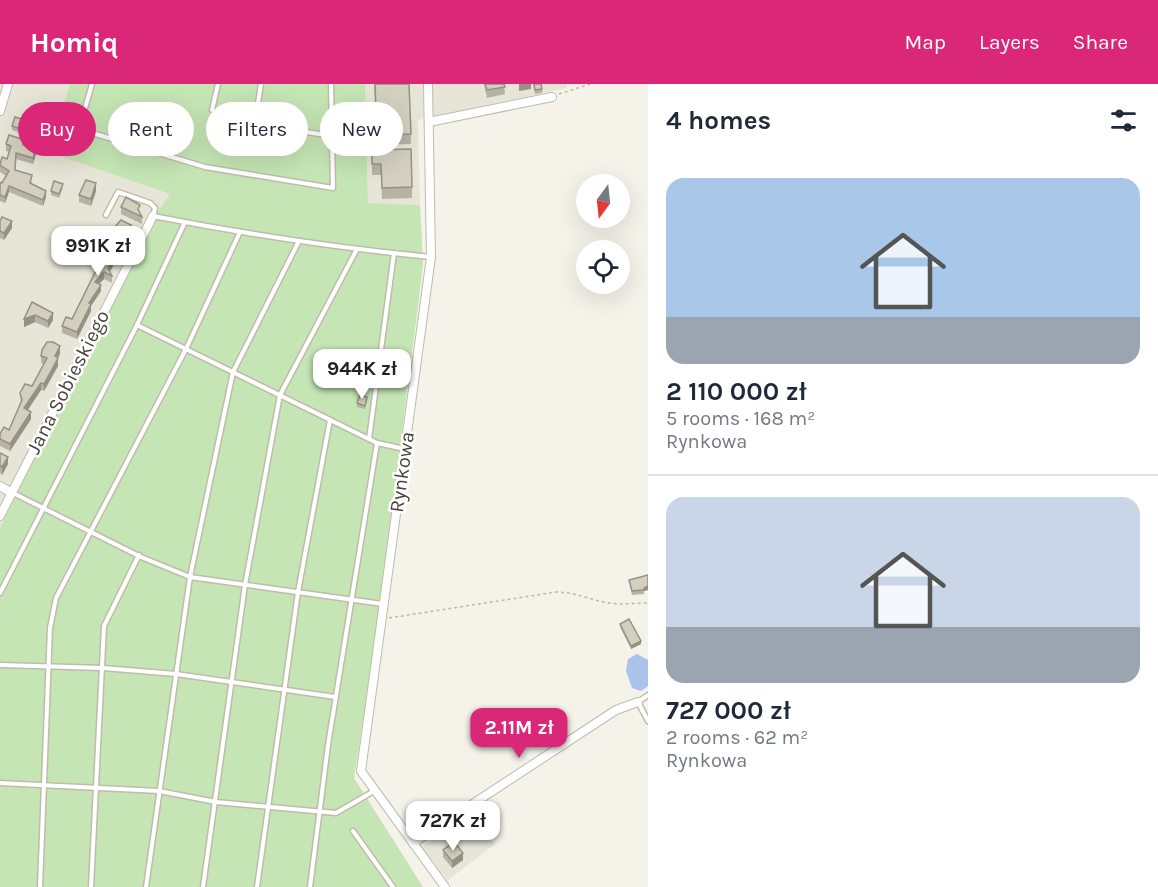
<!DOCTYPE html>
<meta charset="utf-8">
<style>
body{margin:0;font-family:Karla,sans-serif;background:#f2f2f3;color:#1f2937;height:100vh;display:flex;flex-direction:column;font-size:22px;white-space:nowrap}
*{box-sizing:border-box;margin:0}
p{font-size:20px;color:#747a83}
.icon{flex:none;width:33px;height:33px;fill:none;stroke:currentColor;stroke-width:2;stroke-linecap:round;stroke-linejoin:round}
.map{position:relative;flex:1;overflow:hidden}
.panel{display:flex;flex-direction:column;background:#fff;width:510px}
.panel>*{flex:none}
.top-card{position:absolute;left:18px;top:18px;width:540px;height:54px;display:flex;gap:12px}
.needle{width:39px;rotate:195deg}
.fabs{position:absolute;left:576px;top:90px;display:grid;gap:12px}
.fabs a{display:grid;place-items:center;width:54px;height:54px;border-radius:50%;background:#fff;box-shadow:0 6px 24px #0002;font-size:30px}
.price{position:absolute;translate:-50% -51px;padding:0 14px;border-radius:12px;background:#fff;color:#222;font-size:20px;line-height:39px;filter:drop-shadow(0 2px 3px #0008)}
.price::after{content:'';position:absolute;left:50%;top:36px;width:18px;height:14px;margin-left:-9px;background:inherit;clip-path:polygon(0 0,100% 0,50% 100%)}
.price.current{background:#db2777;color:#fff}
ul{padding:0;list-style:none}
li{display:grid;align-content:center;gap:12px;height:318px;padding:0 18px}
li+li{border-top:2px solid #e0e1e3}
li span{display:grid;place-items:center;height:186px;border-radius:18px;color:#555}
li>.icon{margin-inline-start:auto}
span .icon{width:108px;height:108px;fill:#fffc;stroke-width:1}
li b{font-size:26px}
h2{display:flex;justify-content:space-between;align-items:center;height:72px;padding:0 18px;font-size:26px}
.pill{padding:0 21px;border-radius:27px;background:#fff;box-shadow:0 6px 24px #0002;font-size:21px;line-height:54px}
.pill.current{background:#db2777;color:#fff}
header{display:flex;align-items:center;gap:36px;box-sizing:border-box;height:84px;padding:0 30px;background:#db2777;color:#fff}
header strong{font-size:28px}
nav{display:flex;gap:33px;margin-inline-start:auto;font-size:21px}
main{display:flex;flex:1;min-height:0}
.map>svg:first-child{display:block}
.residential{fill:#e7e5d8}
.green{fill:#c5e5b5}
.water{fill:#aac3ec}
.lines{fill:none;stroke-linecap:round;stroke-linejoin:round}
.lane-casing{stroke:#bfbcac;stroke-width:7}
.street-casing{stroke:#bfbcac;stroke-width:10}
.path{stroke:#bfba9e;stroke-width:1.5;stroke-dasharray:3 3;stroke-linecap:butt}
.lane{stroke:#fff;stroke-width:4}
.street{stroke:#fff;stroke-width:8}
.wall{fill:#b6b3a4}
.shaded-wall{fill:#949286}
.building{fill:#d4d0bf;stroke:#949286;stroke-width:1.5}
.labels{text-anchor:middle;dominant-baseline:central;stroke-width:5;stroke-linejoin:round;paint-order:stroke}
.street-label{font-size:20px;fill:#474438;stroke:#fff}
</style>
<header>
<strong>Homiq</strong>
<nav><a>Map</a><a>Layers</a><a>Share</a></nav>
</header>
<main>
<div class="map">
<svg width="648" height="803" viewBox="0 0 648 803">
<rect width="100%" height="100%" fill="#f4f2e9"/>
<g class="residential">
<path d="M0,0H70L48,68L171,110L0,447Z"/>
<path d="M365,0H567V4L418,36L420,121L368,120Z"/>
<path d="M473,730L495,760L448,796L422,763Z"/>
</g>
<path class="green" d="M70,0H365L368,119L420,121L423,179L419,214L372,579L354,694L423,803H0V444L144,148L170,110L48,68Z"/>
<path class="water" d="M637,570L648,576V602L641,607L632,604L626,587L628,575Z"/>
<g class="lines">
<g class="lane-casing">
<g id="lane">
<path d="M92,0L79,45L205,83L333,104L332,52L224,35L212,26L218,0"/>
<path d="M331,0L332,52"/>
<path d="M251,64L261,0"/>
<path d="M106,131L118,108L150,119L155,124L153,132C245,150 337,164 431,173"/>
<path d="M137,241L185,138"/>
<path d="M369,355L394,169"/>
<path d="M13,409L141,473L190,493L383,520"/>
<path d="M0,509L137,241L377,359L405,365"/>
<path d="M0,581L103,584L176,590L335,613"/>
<path d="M648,611L638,618L648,637"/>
<path d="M0,699L159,707L216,718L336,729L374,707"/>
<path d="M353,747L393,803"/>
<path d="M40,803L50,544L56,514L186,265L240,148"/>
<path d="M91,803L104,542L139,471"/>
<path d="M146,803L190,493L233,288L299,157"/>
<path d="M203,803L245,501L280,311L357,165"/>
<path d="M257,803L298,508L330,336"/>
<path d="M310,803L328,661L377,359"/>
</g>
</g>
<g class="street-casing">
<g id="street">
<path d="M428,0L431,173L361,687L445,803"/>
<path d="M0,27L8,0"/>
<path d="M429,38L552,13"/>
<path d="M0,402L12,409"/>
<path d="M0,432L153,132"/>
<path d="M413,759L616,626L638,618"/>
</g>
</g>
<g class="path">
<path d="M559,10L590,0"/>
<path d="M389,534L556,508C575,508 590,516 609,519C621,521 635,519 648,519"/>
</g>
<use href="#lane" class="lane"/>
<use href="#street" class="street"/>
</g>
<g class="wall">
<path d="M374,0H409L411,60L384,61L383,37L376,38Z"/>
<path d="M484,0H504L505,10L487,14Z"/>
<path d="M533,0L542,5V9L535,10Z"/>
<path d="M28,41L25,50L12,46V42Z"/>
<path d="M6,60L25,61L36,70L33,80L16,75L15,86L32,98V100L46,113L43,122L9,108L5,119L0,117V98L2,99L6,92L0,88V81L7,75L10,68L6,67Z"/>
<path d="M372,66L412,103V114L382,115L381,91H372Z"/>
<path d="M63,104L59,114L51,111V107Z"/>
<path d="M96,107L91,122L79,118V111Z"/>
<path d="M121,123L140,129L142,133V140L121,130Z"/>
<path d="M0,137L12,144L4,156L0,154Z"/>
<path d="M114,144L131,148L110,188L112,192V199L104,195L99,200L101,207L91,222V227L77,255L62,249V242L72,235L115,154Z"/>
<path d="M32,218L53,236L48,244L35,238L24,243Z"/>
<path d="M60,270L58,274V282L44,307L41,306L28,326L31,335L10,367L0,362V350L9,346L21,318L20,309L32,302L44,280L41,279V272Z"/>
<path d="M367,316L365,325L357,323V319Z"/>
<path d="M0,369L8,380L2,391L0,389Z"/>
<path d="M629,496L648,506L644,507V510L632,511Z"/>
<path d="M620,540L641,560L631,565L620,543Z"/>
<path d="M443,766L463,776L452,784L443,773Z"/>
</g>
<g class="shaded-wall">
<path d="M519,0H531V5L519,7Z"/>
<path d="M36,64V70L33,80V74Z"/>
<path d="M96,99V107L91,122V115Z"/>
<path d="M9,102V108L5,119V113Z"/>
<path d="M46,107V113L43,122V116Z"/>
<path d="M12,137V144L4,156V149Z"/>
<path d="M131,141V148L108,191V184Z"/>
<path d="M104,188V195L95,204V198Z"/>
<path d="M101,201V207L91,222V227L77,255V248L89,219Z"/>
<path d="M53,229V236L48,244V237Z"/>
<path d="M35,231V238L24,243V235Z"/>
<path d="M60,262V270L55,279V272Z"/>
<path d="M58,274V282L44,307V300Z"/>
<path d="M41,299V306L24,331V324Z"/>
<path d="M31,328V335L10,367V360Z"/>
<path d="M8,373V380L2,391V383Z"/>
<path d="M648,502V506L644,507V504Z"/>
<path d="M641,557V560L631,565V562Z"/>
<path d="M463,769V776L452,784V777Z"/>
</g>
<g class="building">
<path d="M375,0H409L411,50L384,51L383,27H376Z"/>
<path d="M485,0H504L505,3L487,6Z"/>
<path d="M534,0H541L542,5L535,6Z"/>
<path d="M15,33L28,37L25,46L12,42Z"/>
<path d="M9,51L25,56L23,61L36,64L33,74L16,69L15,86L32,91L30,99L46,107L43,116L9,102L5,113L0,111V98L2,99L9,87L0,81L2,73L7,75L11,62L6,60Z"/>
<path d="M411,65L412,103L382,104L381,80H372V66Z"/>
<path d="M86,96L96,99L91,115L79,111Z"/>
<path d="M54,97L63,100L59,110L51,107Z"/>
<path d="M126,113L140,121L138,125L142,133L121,123Z"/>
<path d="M2,133L12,137L4,149L0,147V137Z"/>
<path d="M121,136L131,141L108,184L112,192L104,188L95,198L101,201L89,219L91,220L77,248L62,242L66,233L72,235L111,156L117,153L114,144Z"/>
<path d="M32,218L53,229L48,237L35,231L24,235Z"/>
<path d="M47,258H53L60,262L55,272L58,274L44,300L41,299L24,324L31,328L10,360L0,355V350L4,343L9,346L22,316L20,309L25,300L32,302L47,274L41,272L42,266Z"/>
<path d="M360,311L367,313L365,322L357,319Z"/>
<path d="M0,369L8,373L2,383L0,382Z"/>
<path d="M648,491V502L644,504V506L632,507L629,496Z"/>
<path d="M629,535L641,557L631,562L620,540Z"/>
<path d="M454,758L463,769L452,777L443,766Z"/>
</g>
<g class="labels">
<g class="street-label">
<text transform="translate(68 298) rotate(-63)">Jana Sobieskiego</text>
<text transform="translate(402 388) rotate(-82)">Rynkowa</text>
</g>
</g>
</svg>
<div class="fabs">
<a><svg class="needle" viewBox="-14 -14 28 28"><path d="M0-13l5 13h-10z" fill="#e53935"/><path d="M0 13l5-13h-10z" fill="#747a83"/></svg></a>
<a><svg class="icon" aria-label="locate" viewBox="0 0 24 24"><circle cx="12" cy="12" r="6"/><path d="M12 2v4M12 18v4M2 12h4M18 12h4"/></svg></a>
</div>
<b class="price" style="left:98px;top:193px">991K zł</b>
<b class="price" style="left:362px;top:316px">944K zł</b>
<b class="price current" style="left:519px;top:675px">2.11M zł</b>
<b class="price" style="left:453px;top:768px">727K zł</b>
<div class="top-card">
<a class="pill current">Buy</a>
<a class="pill">Rent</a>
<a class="pill">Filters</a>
<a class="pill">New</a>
</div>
</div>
<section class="panel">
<h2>4 homes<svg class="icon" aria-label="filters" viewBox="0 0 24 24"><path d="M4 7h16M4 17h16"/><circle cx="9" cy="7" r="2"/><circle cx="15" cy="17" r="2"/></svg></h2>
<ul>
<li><span style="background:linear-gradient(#a9c7e8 75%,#9aa5b1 0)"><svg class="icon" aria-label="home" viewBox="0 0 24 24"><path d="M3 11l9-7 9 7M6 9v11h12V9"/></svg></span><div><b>2 110 000 zł</b><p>5 rooms · 168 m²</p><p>Rynkowa</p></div></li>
<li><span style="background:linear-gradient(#c9d6e8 70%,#9aa5b1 0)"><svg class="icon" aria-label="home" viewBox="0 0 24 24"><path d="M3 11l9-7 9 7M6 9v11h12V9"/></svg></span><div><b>727 000 zł</b><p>2 rooms · 62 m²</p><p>Rynkowa</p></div></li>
</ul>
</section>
</main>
